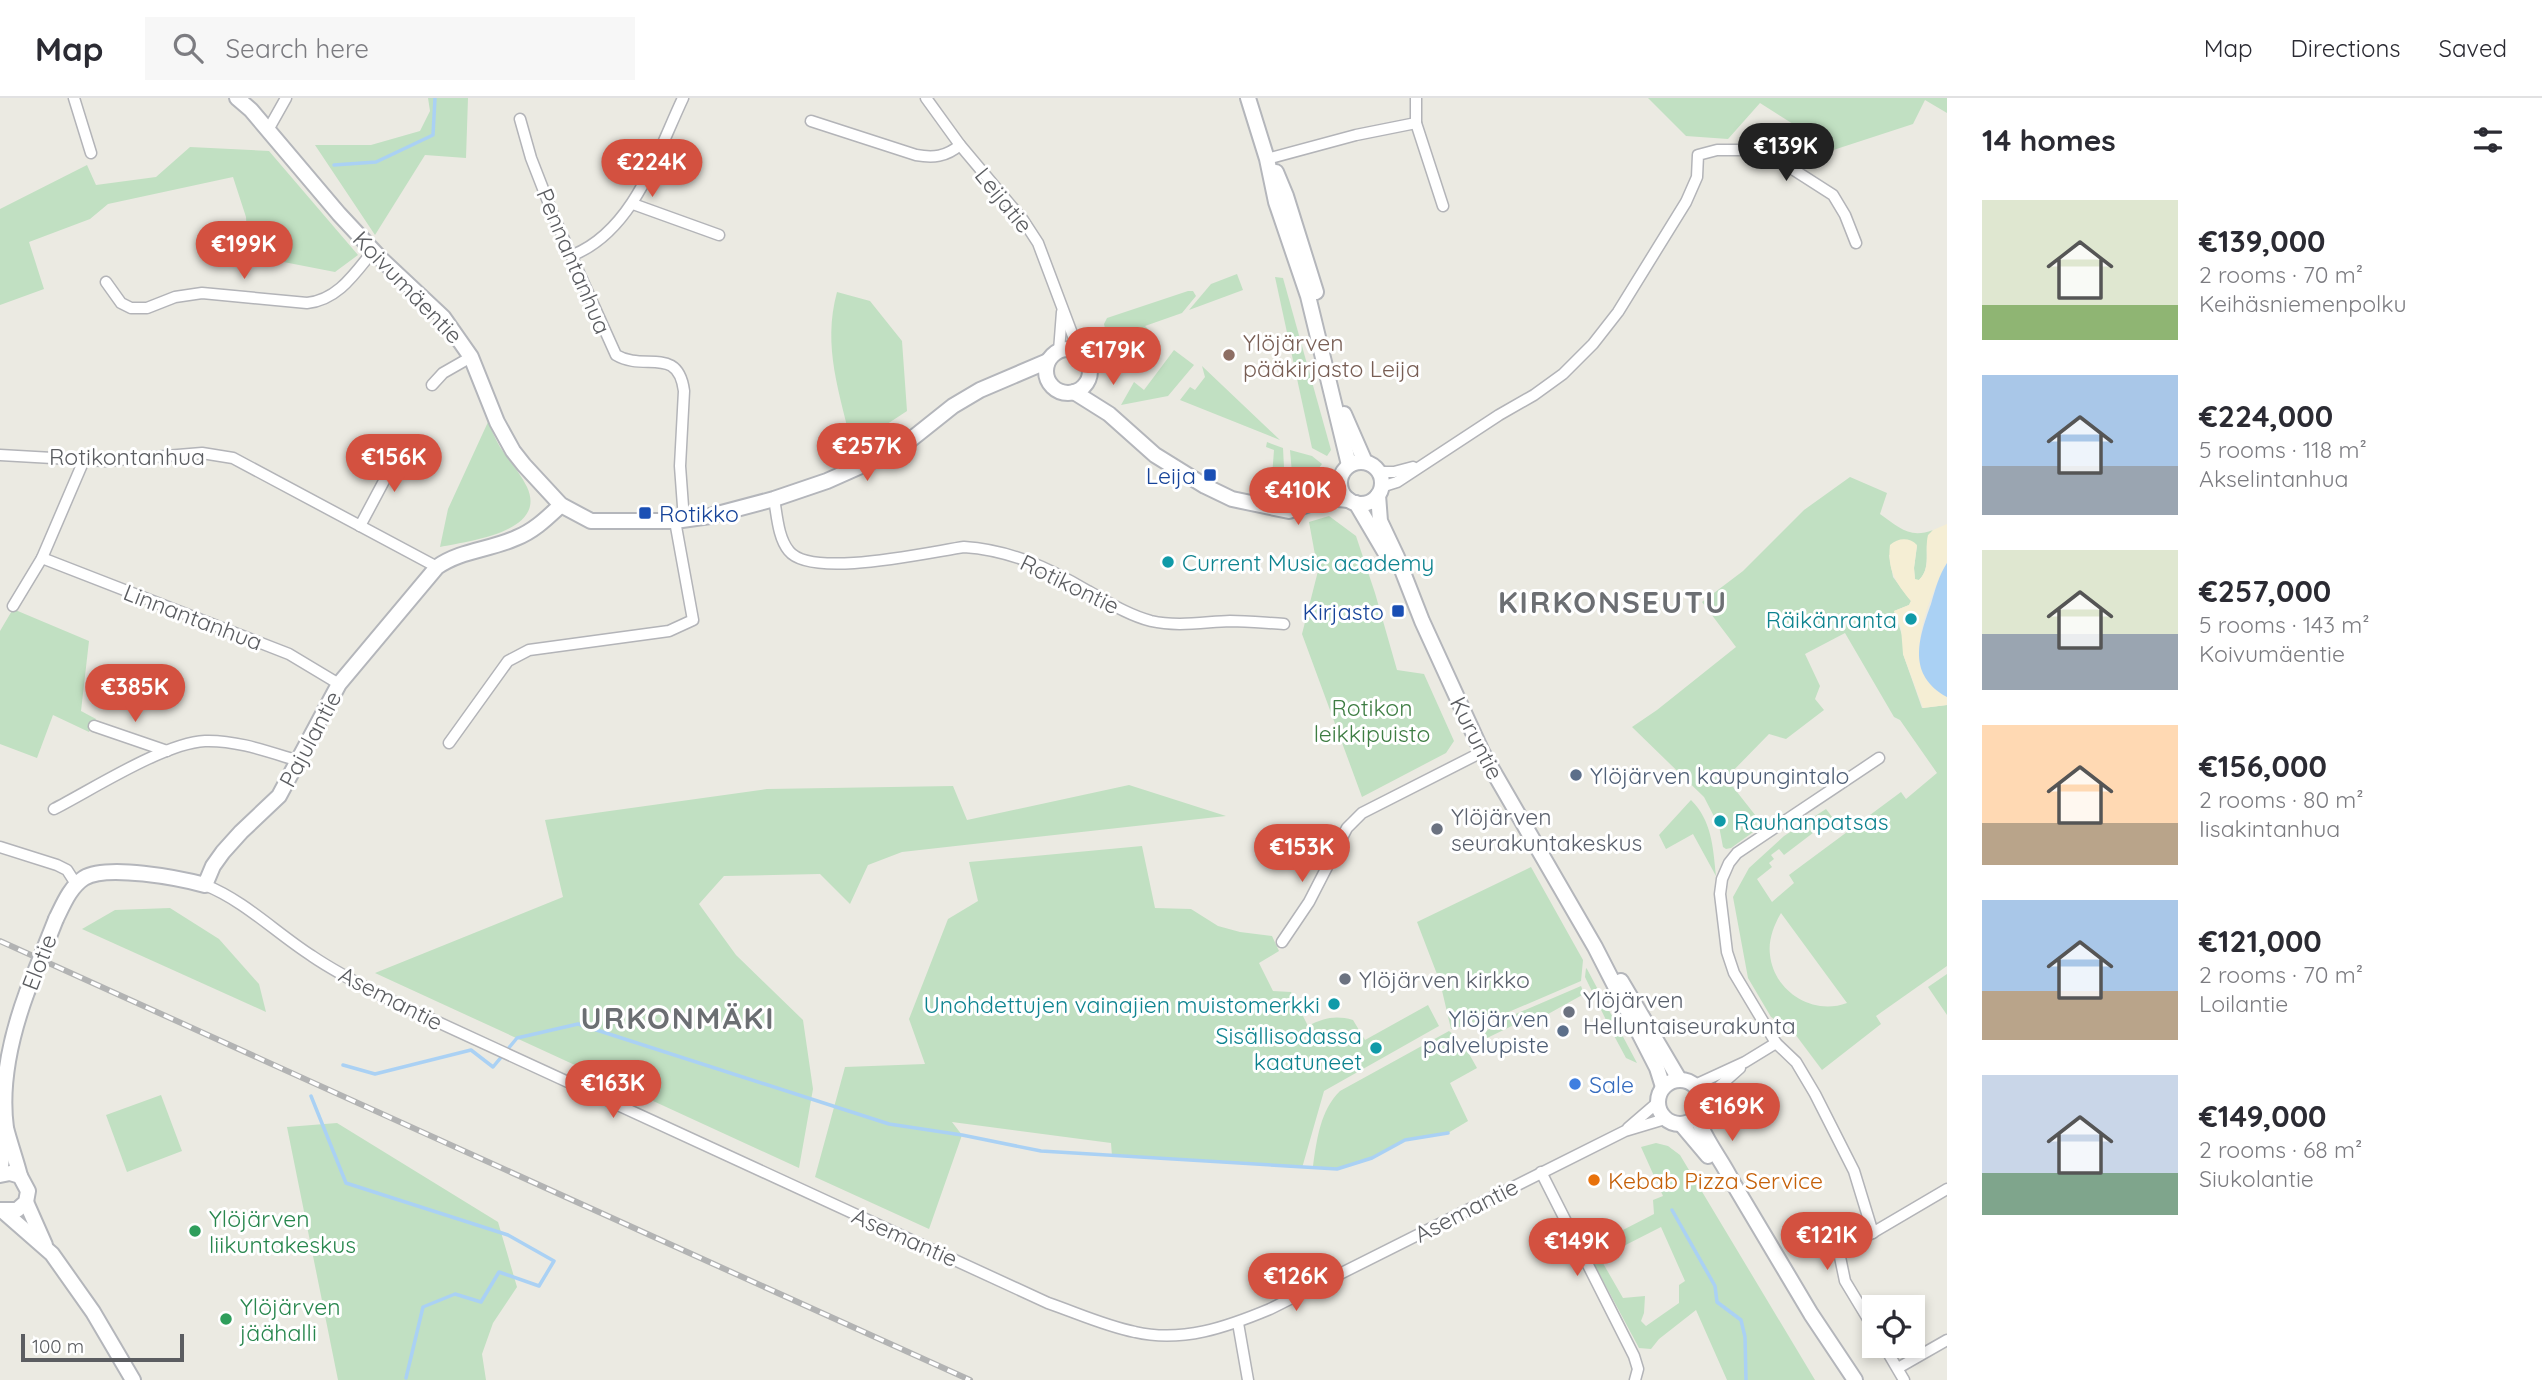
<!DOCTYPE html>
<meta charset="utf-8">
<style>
body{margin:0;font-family:Quicksand,sans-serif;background:#f7f7f7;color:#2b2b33;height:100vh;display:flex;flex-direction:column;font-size:26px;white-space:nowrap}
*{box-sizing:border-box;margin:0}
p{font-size:23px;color:#7c7c81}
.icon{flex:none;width:38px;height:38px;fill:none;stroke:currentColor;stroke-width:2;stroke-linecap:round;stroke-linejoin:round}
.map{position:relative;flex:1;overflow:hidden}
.details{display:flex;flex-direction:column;background:#fff;width:595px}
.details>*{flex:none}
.tools{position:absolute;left:1862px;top:1197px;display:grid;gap:14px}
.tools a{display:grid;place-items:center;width:63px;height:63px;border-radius:0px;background:#fff;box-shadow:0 4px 10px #0003;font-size:35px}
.scale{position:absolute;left:21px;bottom:18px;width:163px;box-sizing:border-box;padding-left:7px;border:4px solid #5b5d61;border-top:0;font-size:19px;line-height:24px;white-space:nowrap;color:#5b5d61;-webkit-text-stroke:5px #fff;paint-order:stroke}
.price{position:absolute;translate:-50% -60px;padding:0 16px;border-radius:24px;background:#d35140;color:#fff;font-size:23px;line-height:46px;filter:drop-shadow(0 2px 4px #0008)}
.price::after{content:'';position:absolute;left:50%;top:42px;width:21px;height:16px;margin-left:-10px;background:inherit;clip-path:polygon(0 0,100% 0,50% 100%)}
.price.active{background:#222;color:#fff}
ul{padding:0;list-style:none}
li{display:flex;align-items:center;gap:21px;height:175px;padding:0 35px}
li span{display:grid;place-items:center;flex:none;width:196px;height:140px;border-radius:0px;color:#555}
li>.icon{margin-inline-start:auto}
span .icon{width:84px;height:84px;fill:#fffc;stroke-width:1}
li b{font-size:30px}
h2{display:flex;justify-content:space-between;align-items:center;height:84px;padding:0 35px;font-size:30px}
header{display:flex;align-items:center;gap:42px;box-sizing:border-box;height:98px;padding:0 35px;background:#fff;border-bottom:2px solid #e1e1e2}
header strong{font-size:33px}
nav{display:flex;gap:38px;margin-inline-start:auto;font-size:24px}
.search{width:490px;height:63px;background:#f7f7f7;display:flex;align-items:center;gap:18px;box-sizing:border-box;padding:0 24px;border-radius:0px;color:#7c7c81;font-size:26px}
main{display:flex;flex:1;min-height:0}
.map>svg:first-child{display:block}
.green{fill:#c1e0c2;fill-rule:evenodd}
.sand{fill:#f5eed4}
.water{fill:#aad1f4}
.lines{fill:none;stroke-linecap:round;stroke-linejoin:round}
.stream{stroke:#aad1f4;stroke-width:3.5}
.street-casing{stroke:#b3b4b8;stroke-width:13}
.secondary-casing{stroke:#b4b6bb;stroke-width:18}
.street{stroke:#fff;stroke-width:10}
.secondary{stroke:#fff;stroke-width:14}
.rail-casing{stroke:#b2b3b3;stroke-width:6}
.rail{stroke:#fff;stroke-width:3.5;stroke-dasharray:10;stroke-linecap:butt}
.secondary-bridge-casing{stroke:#b4b6bb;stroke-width:18;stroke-linecap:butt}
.secondary-bridge{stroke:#fff;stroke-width:14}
.education-dot{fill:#8d6e63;stroke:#fff;stroke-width:2.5}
.transit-dot{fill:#1a4fb4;stroke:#fff;stroke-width:2.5}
.culture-dot{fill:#0f9aa8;stroke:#fff;stroke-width:2.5}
.service-dot{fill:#5c6f8a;stroke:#fff;stroke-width:2.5}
.worship-dot{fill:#6b7280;stroke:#fff;stroke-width:2.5}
.shop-dot{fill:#3f7fe0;stroke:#fff;stroke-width:2.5}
.food-dot{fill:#e8710a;stroke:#fff;stroke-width:2.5}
.leisure-dot{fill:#2e9e5b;stroke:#fff;stroke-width:2.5}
.labels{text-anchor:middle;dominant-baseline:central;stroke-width:6;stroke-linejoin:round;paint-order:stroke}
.street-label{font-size:23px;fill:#5b5d61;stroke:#fff}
.education-label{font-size:23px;fill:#785e54;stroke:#fff;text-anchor:start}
.transit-label{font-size:23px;fill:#164399;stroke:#fff;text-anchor:end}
.culture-label{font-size:23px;fill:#0d838f;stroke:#fff;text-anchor:end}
.park-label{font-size:23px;fill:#3e7d43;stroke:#fff}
.service-label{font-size:23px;fill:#4e5e75;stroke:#fff;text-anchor:start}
.worship-label{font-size:23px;fill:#5b616d;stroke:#fff;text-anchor:start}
.shop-label{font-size:23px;fill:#366cbe;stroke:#fff;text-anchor:start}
.food-label{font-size:23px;fill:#c56008;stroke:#fff;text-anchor:start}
.leisure-label{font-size:23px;fill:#27864d;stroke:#fff;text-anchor:start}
.district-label{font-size:30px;font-weight:bold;letter-spacing:2px;fill:#6c6f73;stroke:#fff}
</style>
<header>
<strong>Map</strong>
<div class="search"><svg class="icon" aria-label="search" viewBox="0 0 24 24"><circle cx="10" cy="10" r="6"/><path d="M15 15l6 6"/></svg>Search here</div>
<nav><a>Map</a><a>Directions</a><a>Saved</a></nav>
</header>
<main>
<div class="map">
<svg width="1947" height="1282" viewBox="0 0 1947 1282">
<rect width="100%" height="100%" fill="#ebeae2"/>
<g class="green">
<path d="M428,0H468L466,60L425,57L375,137L315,47H371L420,33L430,13Z"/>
<path d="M1648,0H1947V15L1925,2L1913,26L1818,57L1809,36L1760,5L1728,41L1686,38Z"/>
<path d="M190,49L269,53L358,157L335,174L248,157L246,119L233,79L108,106L90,121L29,144L44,191L0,207V111L87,67L96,87L156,79Z"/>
<path d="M1237,176L1243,192L1189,212L1211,186Z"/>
<path d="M1275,179L1283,180L1331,352L1327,358L1312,350Z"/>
<path d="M1188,193H1193L1196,198L1182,215L1145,228L1149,232L1117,273L1114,272L1104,226L1107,220Z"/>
<path d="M837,194L870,203L902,243L907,313L852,349C840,295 822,249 837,194Z"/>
<path d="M1174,252L1194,267L1168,298L1121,307L1134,284L1144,292Z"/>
<path d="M1202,268L1280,342L1180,302L1190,289L1195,292L1205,279Z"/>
<path d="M488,324C492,332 495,341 500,349C508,362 520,374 527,389C548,434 469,443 440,449L448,411Z"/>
<path d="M1267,344L1283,350L1285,389L1271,392L1274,352L1266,349Z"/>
<path d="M1290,352L1312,358L1322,366L1312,379L1293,387Z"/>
<path d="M1850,379L1887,395L1880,416C1899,429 1909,441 1933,432C1920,446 1934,467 1919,482H1915L1914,470L1917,448L1889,457L1893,479L1911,503L1909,507L1894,513L1903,540V556L1922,610L1947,607V868L1876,918L1881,926L1822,972L1792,932L1771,919L1748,880L1733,799L1749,770L1784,738L1826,711L1836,724L1832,734L1826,725L1784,757L1779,751L1771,757L1774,761L1769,765L1772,769L1757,781L1772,804L1794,785L1789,777L1901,694L1906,701L1937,675L1900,622L1894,619L1845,535L1805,556L1820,588L1815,601L1824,612L1786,641L1769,636L1726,680L1763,727L1731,750L1726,751L1723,749L1719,728L1704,699L1632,629L1657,612L1736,549L1702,504L1743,473L1804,412ZM1781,815L1847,905C1812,918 1774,893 1770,857C1768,842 1774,827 1781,815Z"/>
<path d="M1329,418L1356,438L1375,495L1397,572L1424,576L1454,643L1446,655L1362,699L1302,536L1318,473L1309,424Z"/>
<path d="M13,511L89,543L81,613L96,621L89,634L53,617L37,660L0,646V533Z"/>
<path d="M1129,687L1226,718L902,754L868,767L850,806L820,776L724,778L699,806L736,857L803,922L813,991L799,1070L375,875L563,799L545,722L767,691L953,688L967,722Z"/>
<path d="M1691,702C1712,723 1713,749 1716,778L1693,736L1666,751L1659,737Z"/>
<path d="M1142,748L1155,810L1191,811L1218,828L1240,834L1272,838L1279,853L1259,865L1273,893L1291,894L1308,928C1324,920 1335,917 1353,922L1365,942L1428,907L1439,928L1324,993L1302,1070L1112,1058L1111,1045L952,1024L962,1037L929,1131L815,1079L845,969L925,966L909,921L948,821L978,803L969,764Z"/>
<path d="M1531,769L1583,862L1581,883L1490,922L1451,931L1440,884L1417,824Z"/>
<path d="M170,810L219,841L259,886L266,914L82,831L115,812Z"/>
<path d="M1586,870L1587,871L1637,965L1626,960L1611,932L1607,934L1604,929L1608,926L1585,879Z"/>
<path d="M1947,876V917L1928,889Z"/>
<path d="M1581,888L1584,896L1523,930L1520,924L1485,941L1483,936L1497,924Z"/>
<path d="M1449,933L1463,945L1477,970L1450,985L1468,1023L1448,1035L1405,1042L1372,1060L1337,1071L1313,1068C1317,1041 1320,1013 1340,993Z"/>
<path d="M161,997L182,1053L127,1074L106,1017Z"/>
<path d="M337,1025L498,1124L517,1189L493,1225L482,1256L486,1282H338L287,1029Z"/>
<path d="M1656,1045L1668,1048L1680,1057L1815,1282H1727L1696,1212L1659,1241L1651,1251L1639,1250L1586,1151L1654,1116L1653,1102L1663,1098L1641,1049ZM1661,1129L1685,1183L1679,1187V1205L1646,1228L1641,1223L1644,1215L1645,1198L1623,1200L1600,1160Z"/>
</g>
<path class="sand" d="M1947,426C1947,438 1947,453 1947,464C1946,468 1943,470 1942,474C1925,513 1899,573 1947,599V607L1923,610L1903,556L1901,530L1894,513L1909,507L1911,503C1896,485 1887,472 1890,447C1898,440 1909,439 1917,447L1914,470L1915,481L1919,482C1932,469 1924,453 1928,437L1933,432Z"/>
<path class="water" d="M1947,465V599C1907,577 1918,542 1931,506C1935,492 1939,477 1947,465Z"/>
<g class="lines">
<g class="stream">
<path d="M334,67L376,64L433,37L435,0"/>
<path d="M343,967L375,976L471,952L493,969L517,940L578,926L889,1026L962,1037L1041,1053L1337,1071L1372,1060L1405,1042L1448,1035"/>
<path d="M311,998L346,1085L508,1137L554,1163L539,1188L499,1174L481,1204L455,1196L423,1209L406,1280"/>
<path d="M1672,1112L1715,1188L1717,1204L1741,1222L1745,1239L1746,1282"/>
</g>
<g class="street-casing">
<g id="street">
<path d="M74,0L91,55"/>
<path d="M926,0L960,47L1023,122L1038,145L1079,254"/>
<path d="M1416,0V25L1443,108"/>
<path d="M520,21L531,60L554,119L616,257C644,274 678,247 684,293L680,368L684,422"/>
<path d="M811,23L916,57C933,60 946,59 960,47"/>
<path d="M268,32L286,0"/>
<path d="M1267,61L1356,37L1416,25"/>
<path d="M633,106L719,137"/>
<path d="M573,157C634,132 657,55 683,0"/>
<path d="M106,184L121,205L131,210H147L175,199L202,195L307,205C338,202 355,175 373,153"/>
<path d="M1059,253L1062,214"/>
<path d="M432,287L443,275L471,259"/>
<path d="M0,357L105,363L202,355L233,360L437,469"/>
<path d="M1378,374H1394L1413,369"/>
<path d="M1381,389L1397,384L1499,317L1534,297L1563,276L1593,246L1618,214L1686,104L1697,79L1698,57L1717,52H1744L1769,56L1833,97L1845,117L1856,145"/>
<path d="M774,401C777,417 778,440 789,453C811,481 929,454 964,449C1010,452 1049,470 1088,493C1108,504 1128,517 1151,523C1177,529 1204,524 1230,523C1248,523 1266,525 1284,526"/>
<path d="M360,428L401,351"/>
<path d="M42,460L289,556L339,586"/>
<path d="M13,508L42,460L84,362"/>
<path d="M94,628L167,653"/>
<path d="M449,645L508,563L529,552L669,533L693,522L675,423"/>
<path d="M54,711C93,691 164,645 205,643C237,642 269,654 299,663"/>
<path d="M0,749L57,767L67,772L76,786"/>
<path d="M205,787C245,803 276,835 312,858C337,875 365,889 392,903L1048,1205C1077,1215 1105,1228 1135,1234C1182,1245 1227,1229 1270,1211L1625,1033L1665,1021"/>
<path d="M1282,844L1309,804L1347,730L1362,715L1482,654"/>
<path d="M1695,987L1745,964L1776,945"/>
<path d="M1703,1003L1740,970"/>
<path d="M1628,1030L1657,1005"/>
<path d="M1541,1074L1634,1258L1638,1271L1635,1282"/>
<path d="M1873,1135L1854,1073L1815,996L1796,964L1776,945L1734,875L1727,854L1720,796L1722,781L1729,765L1737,755L1879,660"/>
<path d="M1238,1225L1248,1282"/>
<path d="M1874,1231L1845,1183L1840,1159L1845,1151L1947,1091"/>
<path d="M1884,1248L1904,1282"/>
<path d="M1898,1270L1947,1242"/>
</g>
</g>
<g class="secondary-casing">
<g id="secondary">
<path d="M237,0L251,12L339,116L381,161L443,219L471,259L497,324L513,353L524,367L561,407L591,423H675L710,418L774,401L827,383L899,351L953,308L980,292L1048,263"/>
<path d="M1248,0L1267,61L1276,104L1308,198L1349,367"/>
<path d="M1276,74L1286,98L1316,194"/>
<circle cx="1068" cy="273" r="22"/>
<path d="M1074,294L1109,316L1155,357L1205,388L1232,401L1289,413L1327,400L1349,402"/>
<path d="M1344,316L1365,364"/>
<circle cx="1361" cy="385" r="21"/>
<path d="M1378,397L1380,423L1397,459L1422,523L1482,654L1595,849L1657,970L1663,989"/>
<path d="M1356,405L1386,456"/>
<path d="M56,821C63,807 70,789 84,780C107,766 179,780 205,787L213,768L223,754L241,734L279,698L339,586L437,469C461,452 490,452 516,440C534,433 547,420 561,407"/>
<path d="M1621,883L1679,981"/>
<circle cx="1680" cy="1004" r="22"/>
<path d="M1697,1019C1705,1043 1722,1062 1733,1085L1811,1216L1855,1282"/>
<path d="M1681,1026L1708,1058"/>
<path d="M0,1075L6,1031"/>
<path d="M0,1077L10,1075L20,1078L28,1093L26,1104L17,1112H0"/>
<path d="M20,1078C16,1062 10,1046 6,1030C0,986 12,935 27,894"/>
<path d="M26,1104L45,1147"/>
<path d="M4,1114L52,1156L93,1214L133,1282"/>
</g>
</g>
<use href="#street" class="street"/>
<use href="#secondary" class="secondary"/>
<g class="rail-casing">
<path id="rail" d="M0,843L970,1282"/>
</g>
<use href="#rail" class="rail"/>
<g class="secondary-bridge-casing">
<path id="secondary-bridge" d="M27,894L56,821"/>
</g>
<use href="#secondary-bridge" class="secondary-bridge"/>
</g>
<circle class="education-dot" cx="1229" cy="257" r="7"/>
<g class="transit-dot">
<rect x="1203" y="370" width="14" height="14" rx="3.5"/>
<rect x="638" y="408" width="14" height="14" rx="3.5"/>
<rect x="1391" y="506" width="14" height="14" rx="3.5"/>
</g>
<g class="culture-dot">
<circle cx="1168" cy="464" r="7"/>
<circle cx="1911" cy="521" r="7"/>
<circle cx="1720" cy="723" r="7"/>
<circle cx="1334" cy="906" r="7"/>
<circle cx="1376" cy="950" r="7"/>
</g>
<g class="service-dot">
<circle cx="1576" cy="677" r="7"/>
<circle cx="1563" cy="933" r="7"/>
</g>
<g class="worship-dot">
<circle cx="1437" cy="731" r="7"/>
<circle cx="1345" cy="881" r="7"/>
<circle cx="1569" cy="914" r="7"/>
</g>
<circle class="shop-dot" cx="1575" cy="986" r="7"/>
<circle class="food-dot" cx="1594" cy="1082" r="7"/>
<g class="leisure-dot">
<circle cx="195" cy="1133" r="7"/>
<circle cx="226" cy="1221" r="7"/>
</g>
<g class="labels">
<g class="street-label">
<text transform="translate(1004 102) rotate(51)">Leijatie</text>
<text transform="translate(574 163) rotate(67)">Pennantanhua</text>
<text transform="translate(408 189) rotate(46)">Koivumäentie</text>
<text x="127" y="358">Rotikontanhua</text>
<text transform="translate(1070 486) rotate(26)">Rotikontie</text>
<text transform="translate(193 519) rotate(21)">Linnantanhua</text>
<text transform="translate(1477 640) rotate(63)">Kuruntie</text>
<text transform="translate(310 641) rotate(-62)">Pajulantie</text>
<text transform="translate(39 864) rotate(-69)">Elotie</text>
<text transform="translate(391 900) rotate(27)">Asemantie</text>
<text transform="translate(1466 1112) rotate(-27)">Asemantie</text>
<text transform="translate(905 1139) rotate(24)">Asemantie</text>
</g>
<g class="education-label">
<text x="1243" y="244">Ylöjärven<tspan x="1243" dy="26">pääkirjasto Leija</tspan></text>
</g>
<g class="transit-label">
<text x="1196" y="377">Leija</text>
<text x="659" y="415" text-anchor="start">Rotikko</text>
<text x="1384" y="513">Kirjasto</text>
</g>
<g class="culture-label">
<text x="1182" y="464" text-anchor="start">Current Music academy</text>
<text x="1897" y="521">Räikänranta</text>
<text x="1734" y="723" text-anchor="start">Rauhanpatsas</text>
<text x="1320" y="906">Unohdettujen vainajien muistomerkki</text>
<text x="1362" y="937">Sisällisodassa<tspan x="1362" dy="26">kaatuneet</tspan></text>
</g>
<g class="park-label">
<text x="1372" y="609">Rotikon<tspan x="1372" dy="26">leikkipuisto</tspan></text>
</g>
<g class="service-label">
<text x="1590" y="677">Ylöjärven kaupungintalo</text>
<text x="1549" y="920" text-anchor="end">Ylöjärven<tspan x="1549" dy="26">palvelupiste</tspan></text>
</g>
<g class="worship-label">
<text x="1451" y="718">Ylöjärven<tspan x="1451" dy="26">seurakuntakeskus</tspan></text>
<text x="1359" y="881">Ylöjärven kirkko</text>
<text x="1583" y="901">Ylöjärven<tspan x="1583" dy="26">Helluntaiseurakunta</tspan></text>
</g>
<g class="shop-label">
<text x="1589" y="986">Sale</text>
</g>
<g class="food-label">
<text x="1608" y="1082">Kebab Pizza Service</text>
</g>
<g class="leisure-label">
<text x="209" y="1120">Ylöjärven<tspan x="209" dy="26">liikuntakeskus</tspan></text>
<text x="240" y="1208">Ylöjärven<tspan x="240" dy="26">jäähalli</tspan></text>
</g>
<g class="district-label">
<text x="1613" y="504">KIRKONSEUTU</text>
<text x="678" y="920">URKONMÄKI</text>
</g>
</g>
</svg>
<div class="tools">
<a><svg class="icon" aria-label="locate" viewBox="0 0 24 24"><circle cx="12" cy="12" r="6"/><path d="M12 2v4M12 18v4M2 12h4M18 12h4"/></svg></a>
</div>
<div class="scale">100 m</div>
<b class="price active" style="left:1786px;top:85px">€139K</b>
<b class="price" style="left:652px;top:101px">€224K</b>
<b class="price" style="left:244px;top:183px">€199K</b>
<b class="price" style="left:1113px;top:289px">€179K</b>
<b class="price" style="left:867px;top:385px">€257K</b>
<b class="price" style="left:394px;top:396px">€156K</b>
<b class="price" style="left:1298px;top:429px">€410K</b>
<b class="price" style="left:135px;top:626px">€385K</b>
<b class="price" style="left:1302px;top:786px">€153K</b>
<b class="price" style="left:613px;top:1022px">€163K</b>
<b class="price" style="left:1732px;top:1045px">€169K</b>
<b class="price" style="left:1827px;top:1174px">€121K</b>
<b class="price" style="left:1577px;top:1180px">€149K</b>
<b class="price" style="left:1296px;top:1215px">€126K</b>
</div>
<section class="details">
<h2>14 homes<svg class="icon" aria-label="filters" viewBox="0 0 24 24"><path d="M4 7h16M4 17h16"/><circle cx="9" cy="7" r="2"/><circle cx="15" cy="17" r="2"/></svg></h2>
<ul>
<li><span style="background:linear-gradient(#dfe7d0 75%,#8fb573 0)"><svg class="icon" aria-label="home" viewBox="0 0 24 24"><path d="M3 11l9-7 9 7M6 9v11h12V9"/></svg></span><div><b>€139,000</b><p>2 rooms · 70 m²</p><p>Keihäsniemenpolku</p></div></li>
<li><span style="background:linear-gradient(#a9c7e8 65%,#9aa5b1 0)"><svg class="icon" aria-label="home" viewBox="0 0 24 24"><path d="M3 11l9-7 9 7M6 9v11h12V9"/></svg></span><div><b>€224,000</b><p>5 rooms · 118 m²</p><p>Akselintanhua</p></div></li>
<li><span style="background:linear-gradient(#dfe7d0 60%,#9aa5b1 0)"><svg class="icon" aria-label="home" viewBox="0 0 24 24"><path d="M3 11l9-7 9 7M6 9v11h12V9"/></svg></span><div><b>€257,000</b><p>5 rooms · 143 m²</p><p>Koivumäentie</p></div></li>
<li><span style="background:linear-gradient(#ffd9b3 70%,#b9a48a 0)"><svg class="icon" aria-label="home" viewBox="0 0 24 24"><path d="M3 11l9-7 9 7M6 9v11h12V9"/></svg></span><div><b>€156,000</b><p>2 rooms · 80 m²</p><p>Iisakintanhua</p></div></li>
<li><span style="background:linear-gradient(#a9c7e8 65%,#b9a48a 0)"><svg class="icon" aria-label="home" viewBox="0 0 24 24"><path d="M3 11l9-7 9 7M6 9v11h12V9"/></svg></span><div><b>€121,000</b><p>2 rooms · 70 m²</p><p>Loilantie</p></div></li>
<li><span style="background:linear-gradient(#c9d6e8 70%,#7fa58c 0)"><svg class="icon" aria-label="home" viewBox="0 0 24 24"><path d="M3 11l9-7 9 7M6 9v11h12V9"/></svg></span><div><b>€149,000</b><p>2 rooms · 68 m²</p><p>Siukolantie</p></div></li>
</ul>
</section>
</main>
